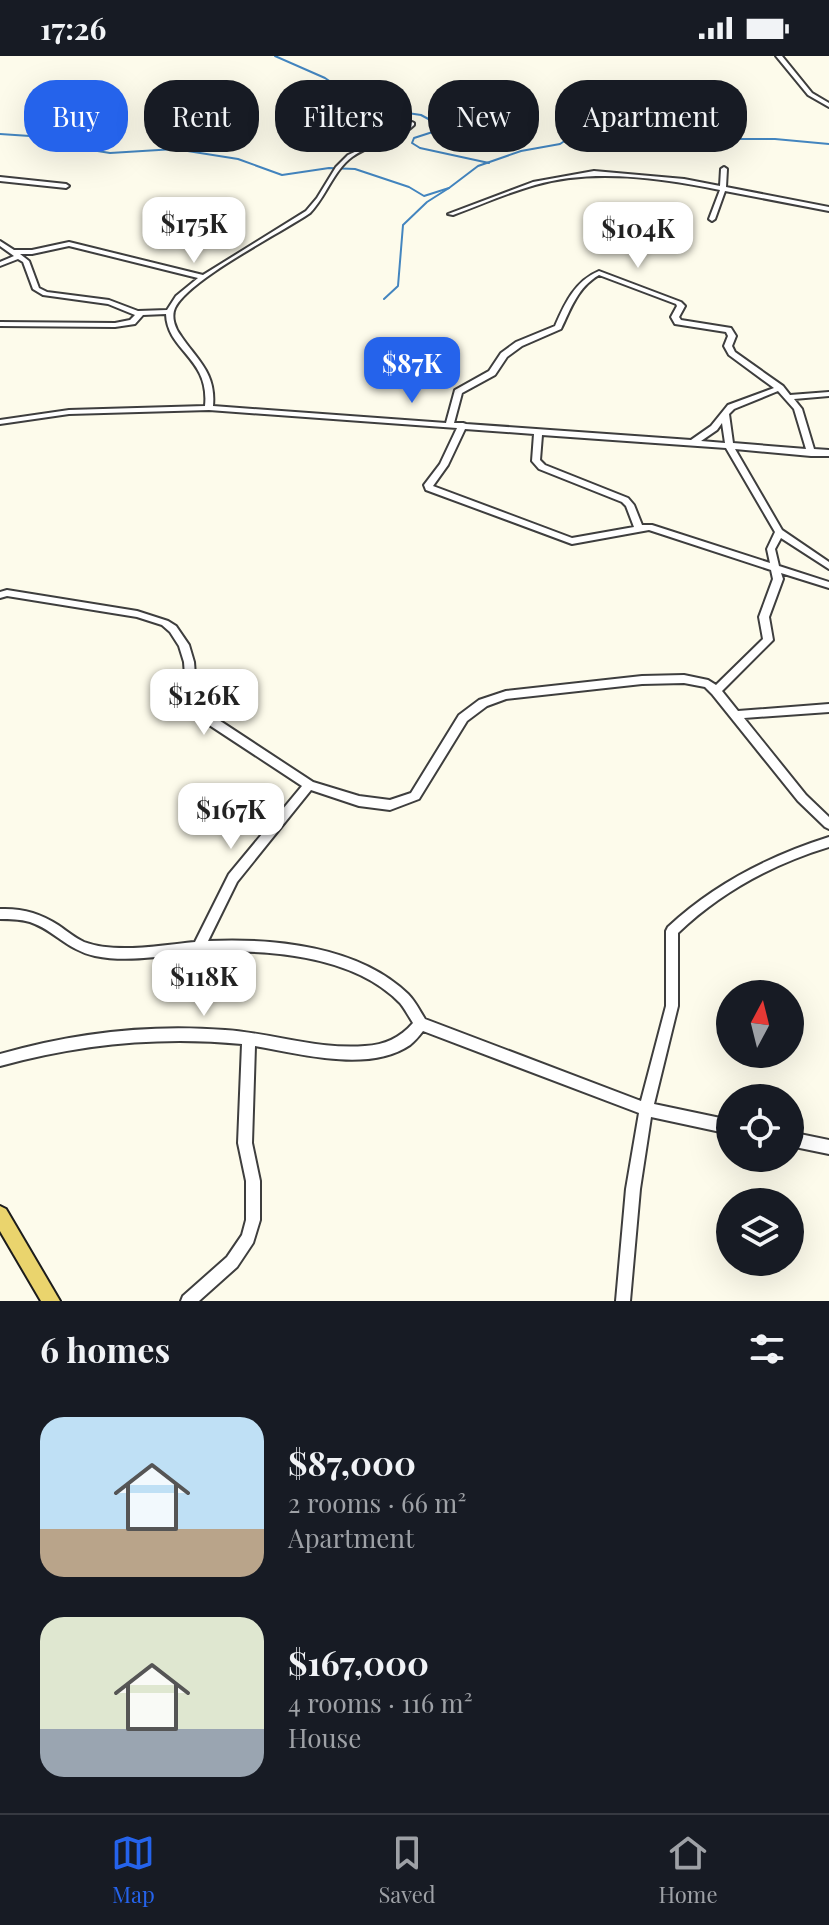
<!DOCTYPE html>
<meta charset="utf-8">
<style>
body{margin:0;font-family:"Playfair Display",serif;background:#20242c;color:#f1f3f6;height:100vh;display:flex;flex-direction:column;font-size:30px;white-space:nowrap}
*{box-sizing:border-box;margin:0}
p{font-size:26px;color:#9ea1a6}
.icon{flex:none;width:44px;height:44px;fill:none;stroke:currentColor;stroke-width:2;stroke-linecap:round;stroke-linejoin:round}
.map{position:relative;height:1245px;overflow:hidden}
.side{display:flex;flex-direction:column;background:#171b24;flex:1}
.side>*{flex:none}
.guide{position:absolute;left:24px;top:24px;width:782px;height:72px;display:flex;gap:16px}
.needle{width:52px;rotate:7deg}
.buttons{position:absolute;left:716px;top:924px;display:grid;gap:16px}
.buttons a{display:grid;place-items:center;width:88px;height:88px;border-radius:50%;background:#171b24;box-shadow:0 8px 32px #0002;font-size:40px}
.price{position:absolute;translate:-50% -68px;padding:0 18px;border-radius:16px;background:#fff;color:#222;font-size:26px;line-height:52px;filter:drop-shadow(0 2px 4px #0008)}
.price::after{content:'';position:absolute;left:50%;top:48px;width:24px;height:18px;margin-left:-12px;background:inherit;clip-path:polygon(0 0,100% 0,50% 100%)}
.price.current{background:#2563eb;color:#fff}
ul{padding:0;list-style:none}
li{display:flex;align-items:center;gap:24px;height:200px;padding:0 40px}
li span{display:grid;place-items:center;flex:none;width:224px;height:160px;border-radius:24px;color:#555}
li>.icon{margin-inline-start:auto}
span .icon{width:96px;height:96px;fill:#fffc;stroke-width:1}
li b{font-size:34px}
h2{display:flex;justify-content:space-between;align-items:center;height:96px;padding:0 40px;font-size:34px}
.chip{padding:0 28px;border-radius:32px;background:#171b24;box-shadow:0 8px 32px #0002;font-size:28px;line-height:72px}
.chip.current{background:#2563eb;color:#fff}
.status{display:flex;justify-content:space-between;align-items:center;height:56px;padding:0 40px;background:#171b24;direction:ltr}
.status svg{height:22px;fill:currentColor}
.tabs{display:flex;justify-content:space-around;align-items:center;height:112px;border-top:2px solid #363941;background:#171b24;font-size:22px;color:#9ea1a6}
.tabs a{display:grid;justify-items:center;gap:4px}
.tabs .current{color:#2563eb}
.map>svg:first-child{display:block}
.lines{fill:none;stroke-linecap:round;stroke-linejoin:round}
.stream{stroke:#4385bf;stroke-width:2}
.minor-casing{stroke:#3e3e3e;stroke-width:4}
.major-casing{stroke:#1c1c1c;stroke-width:4}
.minor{fill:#fff;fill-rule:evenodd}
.major{fill:#ead46d;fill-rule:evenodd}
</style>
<div class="status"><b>17:26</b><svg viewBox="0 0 49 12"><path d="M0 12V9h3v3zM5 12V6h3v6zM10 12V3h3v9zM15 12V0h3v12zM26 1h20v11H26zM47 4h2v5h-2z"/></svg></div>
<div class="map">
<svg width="829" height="1245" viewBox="0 0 829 1245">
<rect width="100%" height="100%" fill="#fdfbeb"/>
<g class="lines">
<g class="stream">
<path d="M275,0L325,22L367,51L421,59L445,72L414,82L412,87L420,92L489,107"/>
<path d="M0,78L30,80L60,89L110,97L175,93L238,103L282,119L329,112L355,113L409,131L424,140L449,132L478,110L521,95L560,88L569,82L672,76L690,83H775L829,88"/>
<path d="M384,243L398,230L403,169L427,146L449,132"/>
</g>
<g class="minor-casing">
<g id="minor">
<path d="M776,0H782L812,37L829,47V51L808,39Z"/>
<path d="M412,66L414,67V69C396,86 371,87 352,101C333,115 326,141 310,157C281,177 189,223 175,252C171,261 175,272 181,280C198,305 216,317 213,350L446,367L455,334L489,315L501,297L516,286L555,270C565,247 575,225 599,215L681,246L685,250L679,261L681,264L731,272L736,280L732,290L735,296L783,330L790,339L829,336V340L794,343L802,353L814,393L829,394V400H811L735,393L782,474L829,506V513L781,482L775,493L779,510L829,526V532L781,517L783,523L769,561L773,584L722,635L738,655L829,648V656L744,662L806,739L829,761V773L825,771L798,745L712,638L705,631L684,627L642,628L506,643L487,650L467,665L419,743L390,754L359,750L311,734L237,826L208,885C273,882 359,890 408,938C415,945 420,955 425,963L641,1045L666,950V875L668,871C714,828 769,800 829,781V791C773,808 721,836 678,877V950L654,1048L730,1064V1078L651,1061L640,1133L630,1245H616L626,1133L639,1057L423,975C419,980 415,985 410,989C369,1017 301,998 255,990L252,1087L260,1125V1164L253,1187L237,1211L199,1245H181L183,1240L227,1201L242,1179L246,1164V1125L238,1087L242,988C161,980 79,988 0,1010V998C73,977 149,968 225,974C272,977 318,994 365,990C385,989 400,982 413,967C409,961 405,953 400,947C353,898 262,892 198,897C164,899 129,907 95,900C67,894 54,874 30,866C20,863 10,863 0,863V853C22,852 40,857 58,869C67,875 75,882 84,886C116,898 162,889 195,886L229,818L302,730L194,659L187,647L184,606L179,590L170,576L162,569L137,561L7,540L0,542V536L7,534L137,555L168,565L176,570L189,589L194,606L197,646L202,653L313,726L359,740L390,744L411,737L459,659L479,644L506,635L642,620L684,619L708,624L716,629L763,583L759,561L773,523L771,514L649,474L572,488L426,434L424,429L440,408L457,372L209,354L69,358L0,368V364L69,354L205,350C210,302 167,295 166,258L143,259L135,268L115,271L0,270V266L115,267L130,264L135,259L108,248L43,239L33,233L23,206L18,203L0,210V206L14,200L0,190V185L14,194H32L69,186L203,219L306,155L317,142L336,111L348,99L397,77ZM69,190L198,222L176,240L167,254L138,255L109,244L47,236L39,232L29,205L20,198H32ZM599,219L676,248L677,250L671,261L675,268L726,276L728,280L724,290L729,299L774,332L728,349L711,370L691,384L466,368L463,367H454L462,337L495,319L507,301L522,290L561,273C571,252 578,231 599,219ZM778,335L794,353L806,393L733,387L729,358L734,353ZM722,367L725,387L701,385L717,374ZM465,373L534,378L532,405L539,413L622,446L626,450L634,471L572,482L433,430L448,409ZM542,379L726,392L775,476L767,493L770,507L652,469H642L634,449L628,442L545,409L540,404Z"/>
<path d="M724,111L727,113L726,131L829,151V155L725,135L715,163L712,165L709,163L720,134C661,122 593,112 535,129C507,137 480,149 453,159L448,158L533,126L594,115L684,123L720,130L721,113Z"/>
<path d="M0,121L66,128L69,130L66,132L0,125Z"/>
<path d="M790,1076L829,1084V1098L790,1090Z"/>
</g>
</g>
<g class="major-casing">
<path id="major" d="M0,1150L6,1153L60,1245H41L0,1175Z"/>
</g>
<use href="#minor" class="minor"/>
<use href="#major" class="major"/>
</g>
</svg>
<div class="buttons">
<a><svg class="needle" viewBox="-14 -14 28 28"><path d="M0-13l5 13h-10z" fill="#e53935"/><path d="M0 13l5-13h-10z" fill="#9ea1a6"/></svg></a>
<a><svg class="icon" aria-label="locate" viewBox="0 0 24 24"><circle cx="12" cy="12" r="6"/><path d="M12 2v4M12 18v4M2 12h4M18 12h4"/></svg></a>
<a><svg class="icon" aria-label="layers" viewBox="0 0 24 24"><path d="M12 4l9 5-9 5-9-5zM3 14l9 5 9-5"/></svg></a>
</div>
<b class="price" style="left:194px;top:209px">$175K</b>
<b class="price" style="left:638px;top:214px">$104K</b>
<b class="price current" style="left:412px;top:349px">$87K</b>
<b class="price" style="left:204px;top:681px">$126K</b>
<b class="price" style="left:231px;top:795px">$167K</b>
<b class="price" style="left:204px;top:962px">$118K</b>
<div class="guide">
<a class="chip current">Buy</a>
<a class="chip">Rent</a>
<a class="chip">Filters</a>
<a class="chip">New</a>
<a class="chip">Apartment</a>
</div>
</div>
<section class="side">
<h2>6 homes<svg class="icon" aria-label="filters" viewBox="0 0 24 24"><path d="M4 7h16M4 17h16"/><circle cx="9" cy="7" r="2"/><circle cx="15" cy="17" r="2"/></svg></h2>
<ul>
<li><span style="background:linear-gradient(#bfe0f5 70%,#b9a48a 0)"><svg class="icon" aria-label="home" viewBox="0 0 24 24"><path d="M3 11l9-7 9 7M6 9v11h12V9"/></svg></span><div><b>$87,000</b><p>2 rooms · 66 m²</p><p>Apartment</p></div></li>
<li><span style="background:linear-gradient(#dfe7d0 70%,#9aa5b1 0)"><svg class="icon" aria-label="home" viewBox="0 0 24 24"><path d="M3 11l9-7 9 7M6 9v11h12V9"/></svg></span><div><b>$167,000</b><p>4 rooms · 116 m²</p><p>House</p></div></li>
</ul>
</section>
<nav class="tabs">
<a class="current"><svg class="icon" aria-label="map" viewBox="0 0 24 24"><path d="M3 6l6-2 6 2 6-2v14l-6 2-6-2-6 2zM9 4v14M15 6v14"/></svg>Map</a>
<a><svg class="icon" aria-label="saved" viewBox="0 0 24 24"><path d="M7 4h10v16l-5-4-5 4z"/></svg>Saved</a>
<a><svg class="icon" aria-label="home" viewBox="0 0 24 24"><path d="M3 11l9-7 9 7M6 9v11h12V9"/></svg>Home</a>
</nav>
